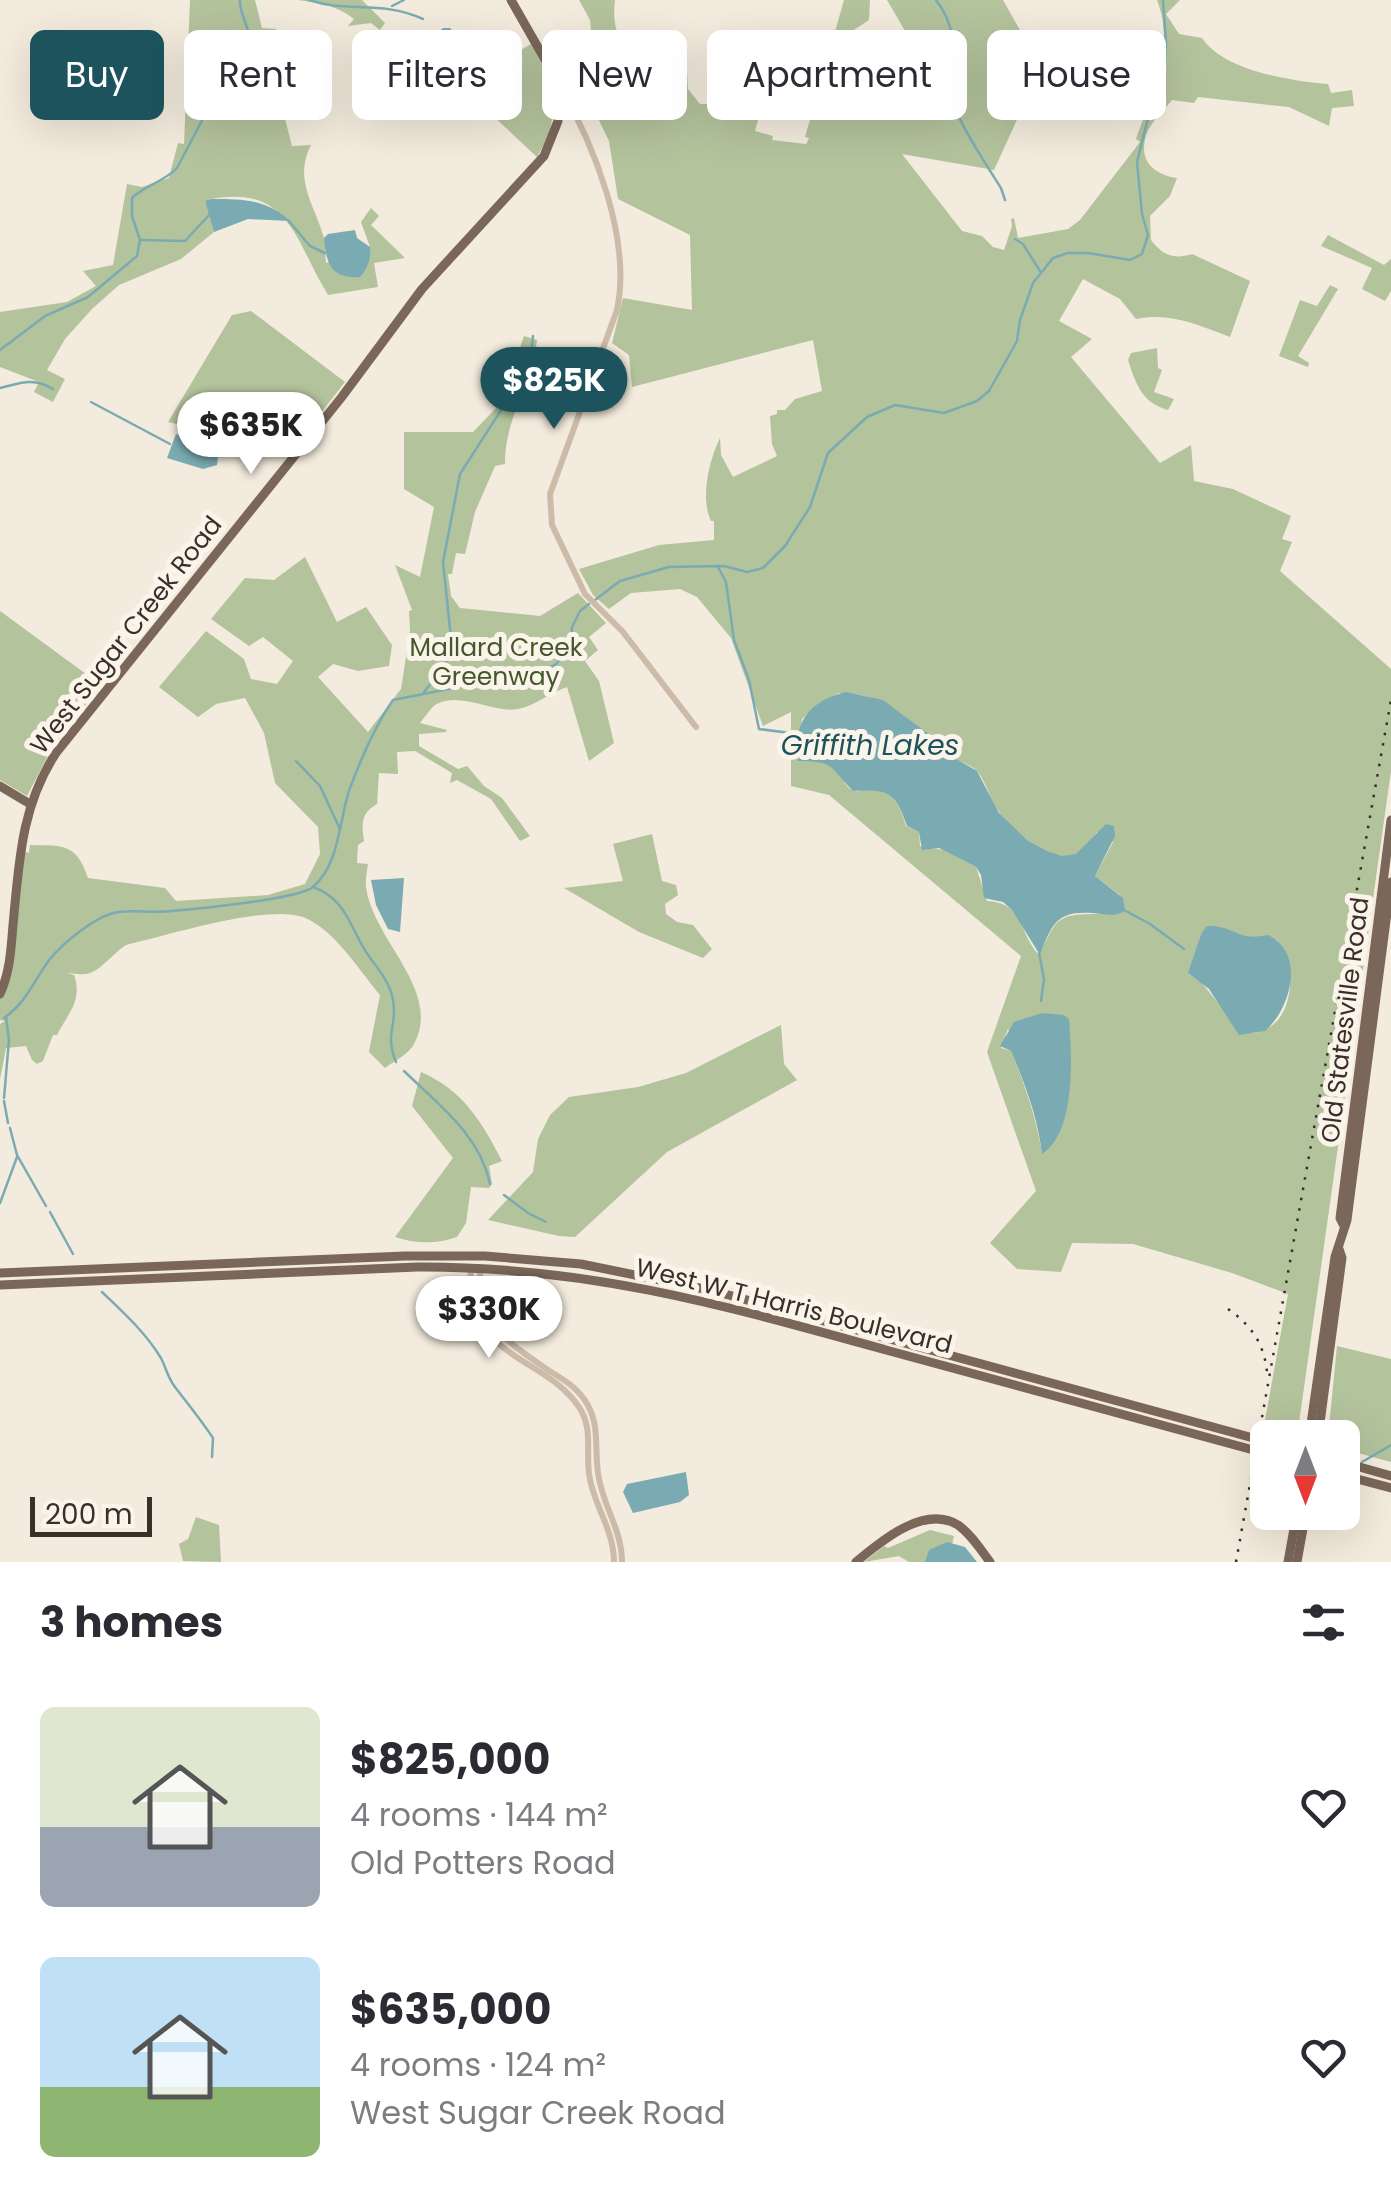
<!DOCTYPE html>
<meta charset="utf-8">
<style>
body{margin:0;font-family:Poppins,sans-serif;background:#f2f2f3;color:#2b2b33;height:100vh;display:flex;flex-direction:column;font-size:38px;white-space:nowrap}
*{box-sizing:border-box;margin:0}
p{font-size:32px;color:#7c7c81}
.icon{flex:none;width:55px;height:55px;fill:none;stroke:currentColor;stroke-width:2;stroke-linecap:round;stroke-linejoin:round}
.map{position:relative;height:1562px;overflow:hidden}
.sheet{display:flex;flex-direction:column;background:#fff;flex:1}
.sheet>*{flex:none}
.top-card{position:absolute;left:30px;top:30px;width:1332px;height:90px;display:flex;gap:20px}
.needle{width:65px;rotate:180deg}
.fabs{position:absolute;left:1250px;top:1420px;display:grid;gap:20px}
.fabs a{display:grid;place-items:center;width:110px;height:110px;border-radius:15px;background:#fff;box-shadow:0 10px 40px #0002;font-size:50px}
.scale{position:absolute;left:30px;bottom:25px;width:122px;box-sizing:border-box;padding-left:10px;border:5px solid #392f29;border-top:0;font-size:28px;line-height:35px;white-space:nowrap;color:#392f29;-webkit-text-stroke:8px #fbf4ea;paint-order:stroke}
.price{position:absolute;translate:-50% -85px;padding:0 22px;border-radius:35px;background:#fff;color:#222;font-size:32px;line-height:65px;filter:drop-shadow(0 2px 5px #0008)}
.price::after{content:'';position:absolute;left:50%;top:60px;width:30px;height:22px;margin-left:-15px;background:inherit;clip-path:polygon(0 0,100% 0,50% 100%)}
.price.on{background:#1c535c;color:#fff}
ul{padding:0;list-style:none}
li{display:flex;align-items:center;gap:30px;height:250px;padding:0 40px}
li span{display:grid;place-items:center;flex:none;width:280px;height:200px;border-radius:15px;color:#555}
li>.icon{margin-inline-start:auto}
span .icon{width:120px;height:120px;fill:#fffc;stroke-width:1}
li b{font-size:42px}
h2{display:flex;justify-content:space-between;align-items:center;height:120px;padding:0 40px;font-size:42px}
.chip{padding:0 35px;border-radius:15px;background:#fff;box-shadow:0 10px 40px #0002;font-size:35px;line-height:90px}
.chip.on{background:#1c535c;color:#fff}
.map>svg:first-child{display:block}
.green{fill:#b3c39c;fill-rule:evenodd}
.water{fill:#7aabb2}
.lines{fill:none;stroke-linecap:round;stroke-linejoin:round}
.stream{stroke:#7aabb2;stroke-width:2.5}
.minor{stroke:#ccbba8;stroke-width:6}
.major{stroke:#7b6759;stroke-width:9}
.rail{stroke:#392f29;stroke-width:2.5;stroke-dasharray:2.5 8;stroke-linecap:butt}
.labels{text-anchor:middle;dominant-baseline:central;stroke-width:10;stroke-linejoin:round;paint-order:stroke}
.street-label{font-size:25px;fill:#392f29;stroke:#fbf4ea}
.park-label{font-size:25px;fill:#44582b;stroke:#fbf4ea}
.water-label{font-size:28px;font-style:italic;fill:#1c535c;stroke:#fbf4ea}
</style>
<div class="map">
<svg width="1391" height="1562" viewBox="0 0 1391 1562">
<rect width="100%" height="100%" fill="#f3ebdd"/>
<g class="green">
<path d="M190,0H255L262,28L276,29L273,51L307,56L300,74L301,84L283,92L288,117L285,119L292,146L311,145C293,180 315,205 324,238C326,246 325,255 326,263L370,247L361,222L371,208L379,216L371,225L405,258L374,263L378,287L328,295C294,240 290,182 206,200L214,232L181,259L119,285L92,309L65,339L47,370L65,379L53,402L34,392L39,382L0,367V312L67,302L96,286L83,271L113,265L127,184L142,187L169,178L178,143L184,144Z"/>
<path d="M297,0H362L385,23L380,30L371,23L348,26L354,19C336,5 319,3 297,0Z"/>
<path d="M579,0H615C608,54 645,61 687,71L688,89L700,104H723L736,93L738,84L766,92L755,131L773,136L772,140L806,144L809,138L805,137L844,0H870L869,20L849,33V68L884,76L905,31L887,0H1003L1041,67L994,170L902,154L962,231L982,236L993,247L1004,250L1012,226L1011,219L1014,218L1018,238L1068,229L1080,220L1140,142L1136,139C1152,93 1176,48 1157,0H1180L1166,14L1179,34L1202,38C1224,71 1291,81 1328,84L1331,93L1352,90L1354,106L1332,108L1329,126L1289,107L1198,97L1194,103L1172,100C1165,109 1151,122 1147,133C1137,160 1153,174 1177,178L1170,196L1150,216L1151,240C1162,255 1174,260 1192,254L1250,281L1230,337C1198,325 1170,312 1136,319L1120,299L1083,279L1059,321L1092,339L1071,357L1160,463L1191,445L1194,481L1233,489L1291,516L1282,539L1292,542L1280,571L1391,669V771L1298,1430L1265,1420L1288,1294L1232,1273L1133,1244L1072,1243L1061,1272L1017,1269L990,1243L1036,1191L987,1052L1021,956L829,795L791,786V712L763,726L731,638L697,597L680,589L631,593L609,609L593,595L579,569L659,545L714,540V521H711C700,498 709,460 720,438L721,455L733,477L777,456L772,444L770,416L777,414V410H785L795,399L822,391L813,340L632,387L629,355L612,343L623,298L692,310L690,235L618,199L609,141L579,79L595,67L590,20ZM839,693C893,693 911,725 950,755C957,761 970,764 977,771C986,781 990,800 999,812C1013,832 1049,865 1076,854C1086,850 1092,840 1097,832L1113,842L1095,876L1120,895L1101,914C1056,914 1058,917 1039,955C1018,933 1025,903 987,901L976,867L943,850L920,846L919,832L906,826C901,809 893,787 871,789C864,789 861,792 855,791C845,789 842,775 834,768C822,758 810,763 797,759L802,719L819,703ZM1201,934L1277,940C1299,965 1295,1029 1253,1033L1219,1004L1201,982L1189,974ZM1008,1029L1063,1118L1053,1143L1042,1153C1036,1117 1025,1085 1011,1051L1001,1048Z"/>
<path d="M531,44C556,86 563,113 537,157L461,86Z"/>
<path d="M1328,235L1384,265L1391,259V291L1385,301L1362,289L1372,268L1321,246Z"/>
<path d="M1330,285L1338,289L1298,356L1309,363L1308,367L1279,356L1300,300L1317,306Z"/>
<path d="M251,311L345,382L310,427L270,407L259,422L253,442L168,422L232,315Z"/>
<path d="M524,336L537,340C532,383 504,421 505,464L495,466L475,512L465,554L456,553L452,574H448L451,596L460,608L540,616L578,593L606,623L589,637L598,650L585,661L599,681L614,743L589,761L567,687C549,693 537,705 518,709C495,714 459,690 435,705C430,709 424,718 420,723L447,730L446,732L419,734V746L458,769L467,766L484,786L502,798L530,836L520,841L491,799L457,780L450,783L452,773L415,751L397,752L398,774L379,773L377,804C362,813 361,821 364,841L358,845L357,863L368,864C367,871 365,880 366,887C372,939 443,991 414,1044C409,1054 394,1061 385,1068L369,1052L380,995C359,970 334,929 303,917C266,904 166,936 126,945C113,953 98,974 85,974C79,975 73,973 67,973L74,975C83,1001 68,1013 57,1035H53L43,1061L37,1064L32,1060L26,1046L6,1048L0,1079V1024L5,1021L0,1020V993L6,981L20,850L29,853L30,845C62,846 76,842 88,878L165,888L176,901L268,895L305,884L320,854L318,827L275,783L264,733L245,698L216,704L198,717L159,687L206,631L244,659L251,679L277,684L293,661L263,637L249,646L211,619L245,578L274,580L305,557L337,622L366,607L392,645L389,666L358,671L333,664L318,677L368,732L401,689L410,631L409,611L412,610L395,565L420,577L434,507L404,489V432H473L500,404Z"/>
<path d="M1157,348L1158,368L1162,370L1154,392L1174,399L1168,410C1142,403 1136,384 1128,360L1131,353Z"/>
<path d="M0,611L101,685L53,746L27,796L0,780Z"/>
<path d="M652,834L662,881L676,885L678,895L665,904L666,914L677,922L693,925L712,949L703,958L639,932L564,888L623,881L613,844Z"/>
<path d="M781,1025L784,1064L797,1080L667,1152L575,1237L559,1236L488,1220L533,1172L538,1139L550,1115L569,1097L638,1087L686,1073Z"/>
<path d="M421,1072C463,1090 482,1122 502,1161L489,1166L492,1184L489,1188L471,1187L466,1223L457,1237C437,1244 416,1244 395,1237L453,1158L412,1106Z"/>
<path d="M1337,1346L1391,1359V1462L1343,1449L1342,1438L1328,1437Z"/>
<path d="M196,1517L219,1525L221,1562L183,1561L179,1544L188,1539Z"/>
<path d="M930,1530L954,1536L948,1562H909L899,1556L864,1562L884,1546L888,1548Z"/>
</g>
<g class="water">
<path d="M443,28H450L462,43V80L459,84H452L417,55Z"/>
<path d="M212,199C243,199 266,199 290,221L248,219L214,232L206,204V200Z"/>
<path d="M355,230L357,238L370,247C371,259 368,268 360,277C331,279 326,263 324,238L328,234Z"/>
<path d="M176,434C191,442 202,451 218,456L217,465L203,469L167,458Z"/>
<path d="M846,692L883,700L926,732L950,755L977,771L999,813L1028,841L1047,851L1062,856L1076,854L1106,824L1114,826L1115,836L1095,876L1123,898L1125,911C1115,916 1111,915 1101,914C1059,909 1053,920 1040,955L1012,910L1003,902L984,898L981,875L976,867L939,848L922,850L919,832L907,826C895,791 888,789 853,791C828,766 837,762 798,761C793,723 808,701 846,692Z"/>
<path d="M404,878L400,932L388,929L376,905L371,880Z"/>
<path d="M1207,926C1235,925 1236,942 1268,935C1306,953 1291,1009 1265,1031L1239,1035L1209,989L1188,973L1201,934Z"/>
<path d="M1042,1013L1064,1015L1069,1019C1072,1057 1076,1132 1042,1154C1038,1118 1025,1084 1011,1051L1000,1046L1014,1022Z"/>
<path d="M686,1472L689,1495L680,1502L633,1513L623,1492L627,1484Z"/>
<path d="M947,1542L965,1547L977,1562H925L929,1550Z"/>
</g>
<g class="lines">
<g class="stream">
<path d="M309,0C348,13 381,0 423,19"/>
<path d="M936,0C962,33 952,68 955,106C957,121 991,172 1001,188L1005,200"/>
<path d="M392,6L404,0"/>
<path d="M288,220L310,246L325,253"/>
<path d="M1015,239L1023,244L1040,271"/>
<path d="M142,240L185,241L211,213"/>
<path d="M0,350L45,316L88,297L137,256L140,240L132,216V198C145,185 164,182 177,168L229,69L251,49C251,27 239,15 240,0"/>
<path d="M0,388C20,383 34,377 53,389"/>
<path d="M91,402L170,444"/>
<path d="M718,567L726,582L734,640L749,680L759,729L798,734L799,737"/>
<path d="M595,600L620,581L669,567L724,566L747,572L763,568L785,546L810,507L828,453L867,417L895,405L944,413L977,401L989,391L1017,341L1020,320L1033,283L1053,258L1068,253H1088L1130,260L1142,254L1148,235L1142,214L1137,162L1147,122L1163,84L1166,43L1163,0"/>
<path d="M424,692L443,669L452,648L443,562L460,474L523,376L531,354L533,336"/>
<path d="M296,761L320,786L340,829"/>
<path d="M313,887C346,899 349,925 366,952C376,967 390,981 393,1000C398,1026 384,1033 396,1062"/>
<path d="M1124,910L1150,924L1184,949"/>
<path d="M1039,953L1044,979L1041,1001"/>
<path d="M4,1018C27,1002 34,980 50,959C64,942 97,915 118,912C136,910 154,913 172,911C196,909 299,899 313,887C340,864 339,819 350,788C362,757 374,728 393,700L479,683L513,684L555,665L571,648L572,627L580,611L589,604"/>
<path d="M404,1071C439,1105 480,1135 490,1184"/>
<path d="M4,1098L9,1040L6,1017"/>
<path d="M4,1101L8,1123"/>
<path d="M10,1128L17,1155L46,1206"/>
<path d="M504,1195L528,1213L546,1222"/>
<path d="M0,1203L17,1157"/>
<path d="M50,1212L73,1254"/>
<path d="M102,1292C124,1313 145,1332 161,1358C166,1368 168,1378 175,1387C188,1404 201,1420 213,1438L212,1457"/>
<path d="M1362,1462L1391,1445"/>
</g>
<g class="minor">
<path d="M559,84C594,145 632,239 617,310L550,494L552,525L585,594L623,632L696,727"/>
<path d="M479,1267C486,1329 499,1336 548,1370C561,1378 575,1386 584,1399C601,1423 594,1446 598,1473C602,1505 622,1529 622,1562"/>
<path d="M471,1268C465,1360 543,1354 579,1407C593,1428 586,1449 589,1474C593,1505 614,1529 614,1562"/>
</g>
<g class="major">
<path d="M0,786L30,804"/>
<path d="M0,994C10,972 11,949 13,925C19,863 21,806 56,753L341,398L422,289L544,156L558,121L556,79L511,0"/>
<path d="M1343,1224L1340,1218L1391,820"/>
<path d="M0,1273L405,1256H485L581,1264L714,1291L1268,1442"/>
<path d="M0,1285L417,1267C587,1266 724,1305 886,1350C1013,1385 1140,1420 1268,1454"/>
<path d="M1309,1438L1335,1257L1347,1220L1391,882"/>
<path d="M1318,1438L1342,1258L1339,1249"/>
<path d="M1342,1462L1391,1476"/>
<path d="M1342,1475L1391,1488"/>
<path d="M856,1562C880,1542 924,1504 958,1525C971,1534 981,1550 990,1562"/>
<path d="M1288,1562L1297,1512"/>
<path d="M1297,1562L1306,1512"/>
</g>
<g class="rail">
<path d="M1228,1309C1251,1325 1264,1343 1267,1372"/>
<path d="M1236,1562L1391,700"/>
</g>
</g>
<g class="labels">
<g class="street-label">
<text transform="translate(126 635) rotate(-52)">West Sugar Creek Road</text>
<text transform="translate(1345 1020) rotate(-83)">Old Statesville Road</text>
<text transform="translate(794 1306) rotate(14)">West W T Harris Boulevard</text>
</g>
<g class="park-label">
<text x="496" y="647">Mallard Creek<tspan x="496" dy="29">Greenway</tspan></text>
</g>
<g class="water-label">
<text x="870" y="745">Griffith Lakes</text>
</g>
</g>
</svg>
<div class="fabs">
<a><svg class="needle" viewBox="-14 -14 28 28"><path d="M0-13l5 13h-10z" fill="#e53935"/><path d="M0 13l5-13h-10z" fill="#7c7c81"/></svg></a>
</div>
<div class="scale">200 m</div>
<b class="price on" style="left:554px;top:432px">$825K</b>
<b class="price" style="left:251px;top:477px">$635K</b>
<b class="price" style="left:489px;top:1361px">$330K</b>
<div class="top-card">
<a class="chip on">Buy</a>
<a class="chip">Rent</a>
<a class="chip">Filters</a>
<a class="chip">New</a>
<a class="chip">Apartment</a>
<a class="chip">House</a>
</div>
</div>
<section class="sheet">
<h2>3 homes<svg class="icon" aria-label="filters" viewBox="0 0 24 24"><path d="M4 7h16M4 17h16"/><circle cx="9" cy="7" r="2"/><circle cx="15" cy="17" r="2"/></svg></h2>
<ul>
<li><span style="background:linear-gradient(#dfe7d0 60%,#9aa5b1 0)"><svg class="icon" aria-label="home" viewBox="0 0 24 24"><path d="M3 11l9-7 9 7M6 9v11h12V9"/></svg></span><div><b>$825,000</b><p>4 rooms · 144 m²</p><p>Old Potters Road</p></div><svg class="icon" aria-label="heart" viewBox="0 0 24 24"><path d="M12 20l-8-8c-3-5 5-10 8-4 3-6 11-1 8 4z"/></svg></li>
<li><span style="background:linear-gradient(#bfe0f5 65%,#8fb573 0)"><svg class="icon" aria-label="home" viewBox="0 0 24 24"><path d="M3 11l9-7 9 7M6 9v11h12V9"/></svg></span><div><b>$635,000</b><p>4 rooms · 124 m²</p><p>West Sugar Creek Road</p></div><svg class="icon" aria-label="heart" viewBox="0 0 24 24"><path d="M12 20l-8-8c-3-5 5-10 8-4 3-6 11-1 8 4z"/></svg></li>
</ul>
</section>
